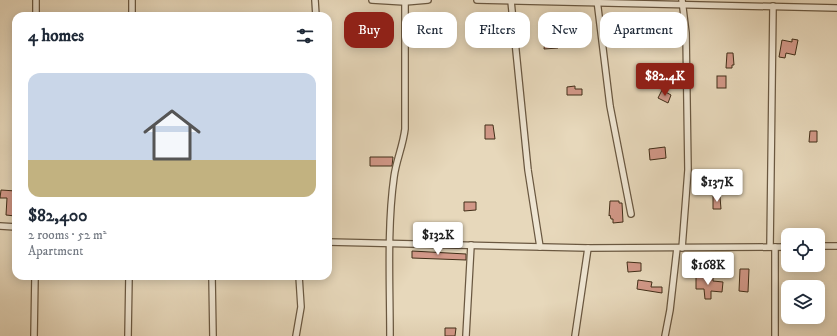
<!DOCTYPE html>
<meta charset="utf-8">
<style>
body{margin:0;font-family:"IM FELL DW Pica",serif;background:#f6f6f7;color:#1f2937;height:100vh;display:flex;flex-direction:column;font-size:15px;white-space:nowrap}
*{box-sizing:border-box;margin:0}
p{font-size:13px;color:#747a83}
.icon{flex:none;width:22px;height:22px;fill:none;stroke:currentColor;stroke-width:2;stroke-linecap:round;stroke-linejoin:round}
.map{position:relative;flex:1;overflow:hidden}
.side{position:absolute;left:12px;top:12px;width:320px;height:268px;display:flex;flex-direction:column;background:#fff;border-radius:12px;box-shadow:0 2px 10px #0003}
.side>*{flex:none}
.banner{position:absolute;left:344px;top:12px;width:380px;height:36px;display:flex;gap:8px}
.fabs{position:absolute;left:781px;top:228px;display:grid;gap:8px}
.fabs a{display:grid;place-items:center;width:44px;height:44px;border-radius:8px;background:#fff;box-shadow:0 2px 10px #0003;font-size:20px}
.price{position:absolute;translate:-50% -34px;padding:0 9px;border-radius:4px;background:#fff;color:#222;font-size:13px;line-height:26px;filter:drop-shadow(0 1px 2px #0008)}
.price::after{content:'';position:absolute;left:50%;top:24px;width:12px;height:9px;margin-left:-6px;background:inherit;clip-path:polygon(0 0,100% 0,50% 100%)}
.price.current{background:#8f2418;color:#fff}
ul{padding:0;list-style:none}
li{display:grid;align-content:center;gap:8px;height:212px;padding:0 16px}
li+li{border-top:1px solid #e0e1e3}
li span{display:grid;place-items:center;height:124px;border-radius:12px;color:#555}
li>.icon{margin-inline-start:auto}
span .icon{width:72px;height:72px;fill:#fffc;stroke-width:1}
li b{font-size:17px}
h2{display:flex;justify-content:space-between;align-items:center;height:48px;padding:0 16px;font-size:17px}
.pill{padding:0 14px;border-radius:12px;background:#fff;box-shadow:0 2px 10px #0003;font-size:14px;line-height:36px}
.pill.current{background:#8f2418;color:#fff}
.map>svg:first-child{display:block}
.building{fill:#d29888;stroke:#412e18}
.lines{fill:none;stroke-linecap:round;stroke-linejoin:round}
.street-casing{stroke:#6a5841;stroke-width:8}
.street{stroke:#efe6d3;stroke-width:5.5}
</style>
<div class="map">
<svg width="837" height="336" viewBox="0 0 837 336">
<rect width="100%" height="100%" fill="#e7d8bb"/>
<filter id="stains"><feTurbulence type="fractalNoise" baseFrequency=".005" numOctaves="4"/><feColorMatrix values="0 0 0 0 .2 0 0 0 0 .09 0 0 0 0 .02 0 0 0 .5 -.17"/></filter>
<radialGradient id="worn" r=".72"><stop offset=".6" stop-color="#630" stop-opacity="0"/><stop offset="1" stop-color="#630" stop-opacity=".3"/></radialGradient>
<g class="building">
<path d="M551,29H558V48L544,49L546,32H551Z"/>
<path d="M792,39L798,40L795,55L786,53L785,58L779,57L782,40L792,42Z"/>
<path d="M727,53H733L734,65H732V68H726Z"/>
<rect x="717" y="76" width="9" height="12"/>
<path d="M575,86V89H582V95H567V87Z"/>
<path d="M662,90L671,95L668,103L658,98Z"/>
<path d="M485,125H493L495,139H485Z"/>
<path d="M810,131H817V142H809Z"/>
<path d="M665,147L666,158L650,160L649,149Z"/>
<path d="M370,157H393L392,166H370Z"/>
<path d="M1,190L16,191L15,216L6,215L7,198H0Z"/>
<path d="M713,196L720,197L721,209H713Z"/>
<path d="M610,201H619V203H622L623,222L613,223V219H611L610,215L609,216Z"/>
<path d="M464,202H476V210L464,211Z"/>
<path d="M412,251L466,254V260L412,258Z"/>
<path d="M627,262L641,263V271L628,272Z"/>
<path d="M740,269H749L748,292L739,291Z"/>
<path d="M696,276L713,277V281L723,282L722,292L711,291V299H705L704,289H696Z"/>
<path d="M638,280L652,282L651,287H662V293L637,289Z"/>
<path d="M445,328H456L455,336H445Z"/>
</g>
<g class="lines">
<g class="street-casing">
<g id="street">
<path d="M36,0V16"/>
<path d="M315,0L316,16"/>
<path d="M372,0L405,2L428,0"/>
<path d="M477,0L837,8"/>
<path d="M597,0L610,106L631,214"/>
<path d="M511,1L528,170L540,247"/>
<path d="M132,16V0"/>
<path d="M0,226L16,227"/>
<path d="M328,242L588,248L788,247"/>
<path d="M818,246H837"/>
<path d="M770,247L773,6"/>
<path d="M775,247V336"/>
<path d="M682,248L688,170L686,33L682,0"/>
<path d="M212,276L213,336"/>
<path d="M34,336L35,276"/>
<path d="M128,336L129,276"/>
<path d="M296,336L301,307L299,276"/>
<path d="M390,336C390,285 387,227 394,177C396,161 403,146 405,129V0"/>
<path d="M466,336L471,245"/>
<path d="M575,336L588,248"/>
<path d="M665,336L670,310L677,248"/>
</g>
</g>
<use href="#street" class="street"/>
</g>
<rect width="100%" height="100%" filter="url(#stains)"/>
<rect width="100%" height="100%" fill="url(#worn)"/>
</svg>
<div class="fabs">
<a><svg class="icon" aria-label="locate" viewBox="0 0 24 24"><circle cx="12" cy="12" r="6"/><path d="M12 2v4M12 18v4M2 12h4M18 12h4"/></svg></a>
<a><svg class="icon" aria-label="layers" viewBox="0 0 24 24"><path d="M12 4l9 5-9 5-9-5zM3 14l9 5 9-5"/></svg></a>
</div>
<b class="price current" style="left:665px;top:97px">$82.4K</b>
<b class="price" style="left:717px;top:203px">$137K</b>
<b class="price" style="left:438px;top:256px">$132K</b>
<b class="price" style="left:708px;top:286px">$168K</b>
<div class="banner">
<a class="pill current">Buy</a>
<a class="pill">Rent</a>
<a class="pill">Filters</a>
<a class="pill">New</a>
<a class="pill">Apartment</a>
</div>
<section class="side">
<h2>4 homes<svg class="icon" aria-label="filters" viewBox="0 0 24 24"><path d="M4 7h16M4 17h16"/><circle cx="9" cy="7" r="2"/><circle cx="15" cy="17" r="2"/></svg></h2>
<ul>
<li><span style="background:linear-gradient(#c9d6e8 70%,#c2b280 0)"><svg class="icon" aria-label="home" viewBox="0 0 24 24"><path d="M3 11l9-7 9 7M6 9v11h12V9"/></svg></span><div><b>$82,400</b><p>2 rooms · 52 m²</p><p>Apartment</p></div></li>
</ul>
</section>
</div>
